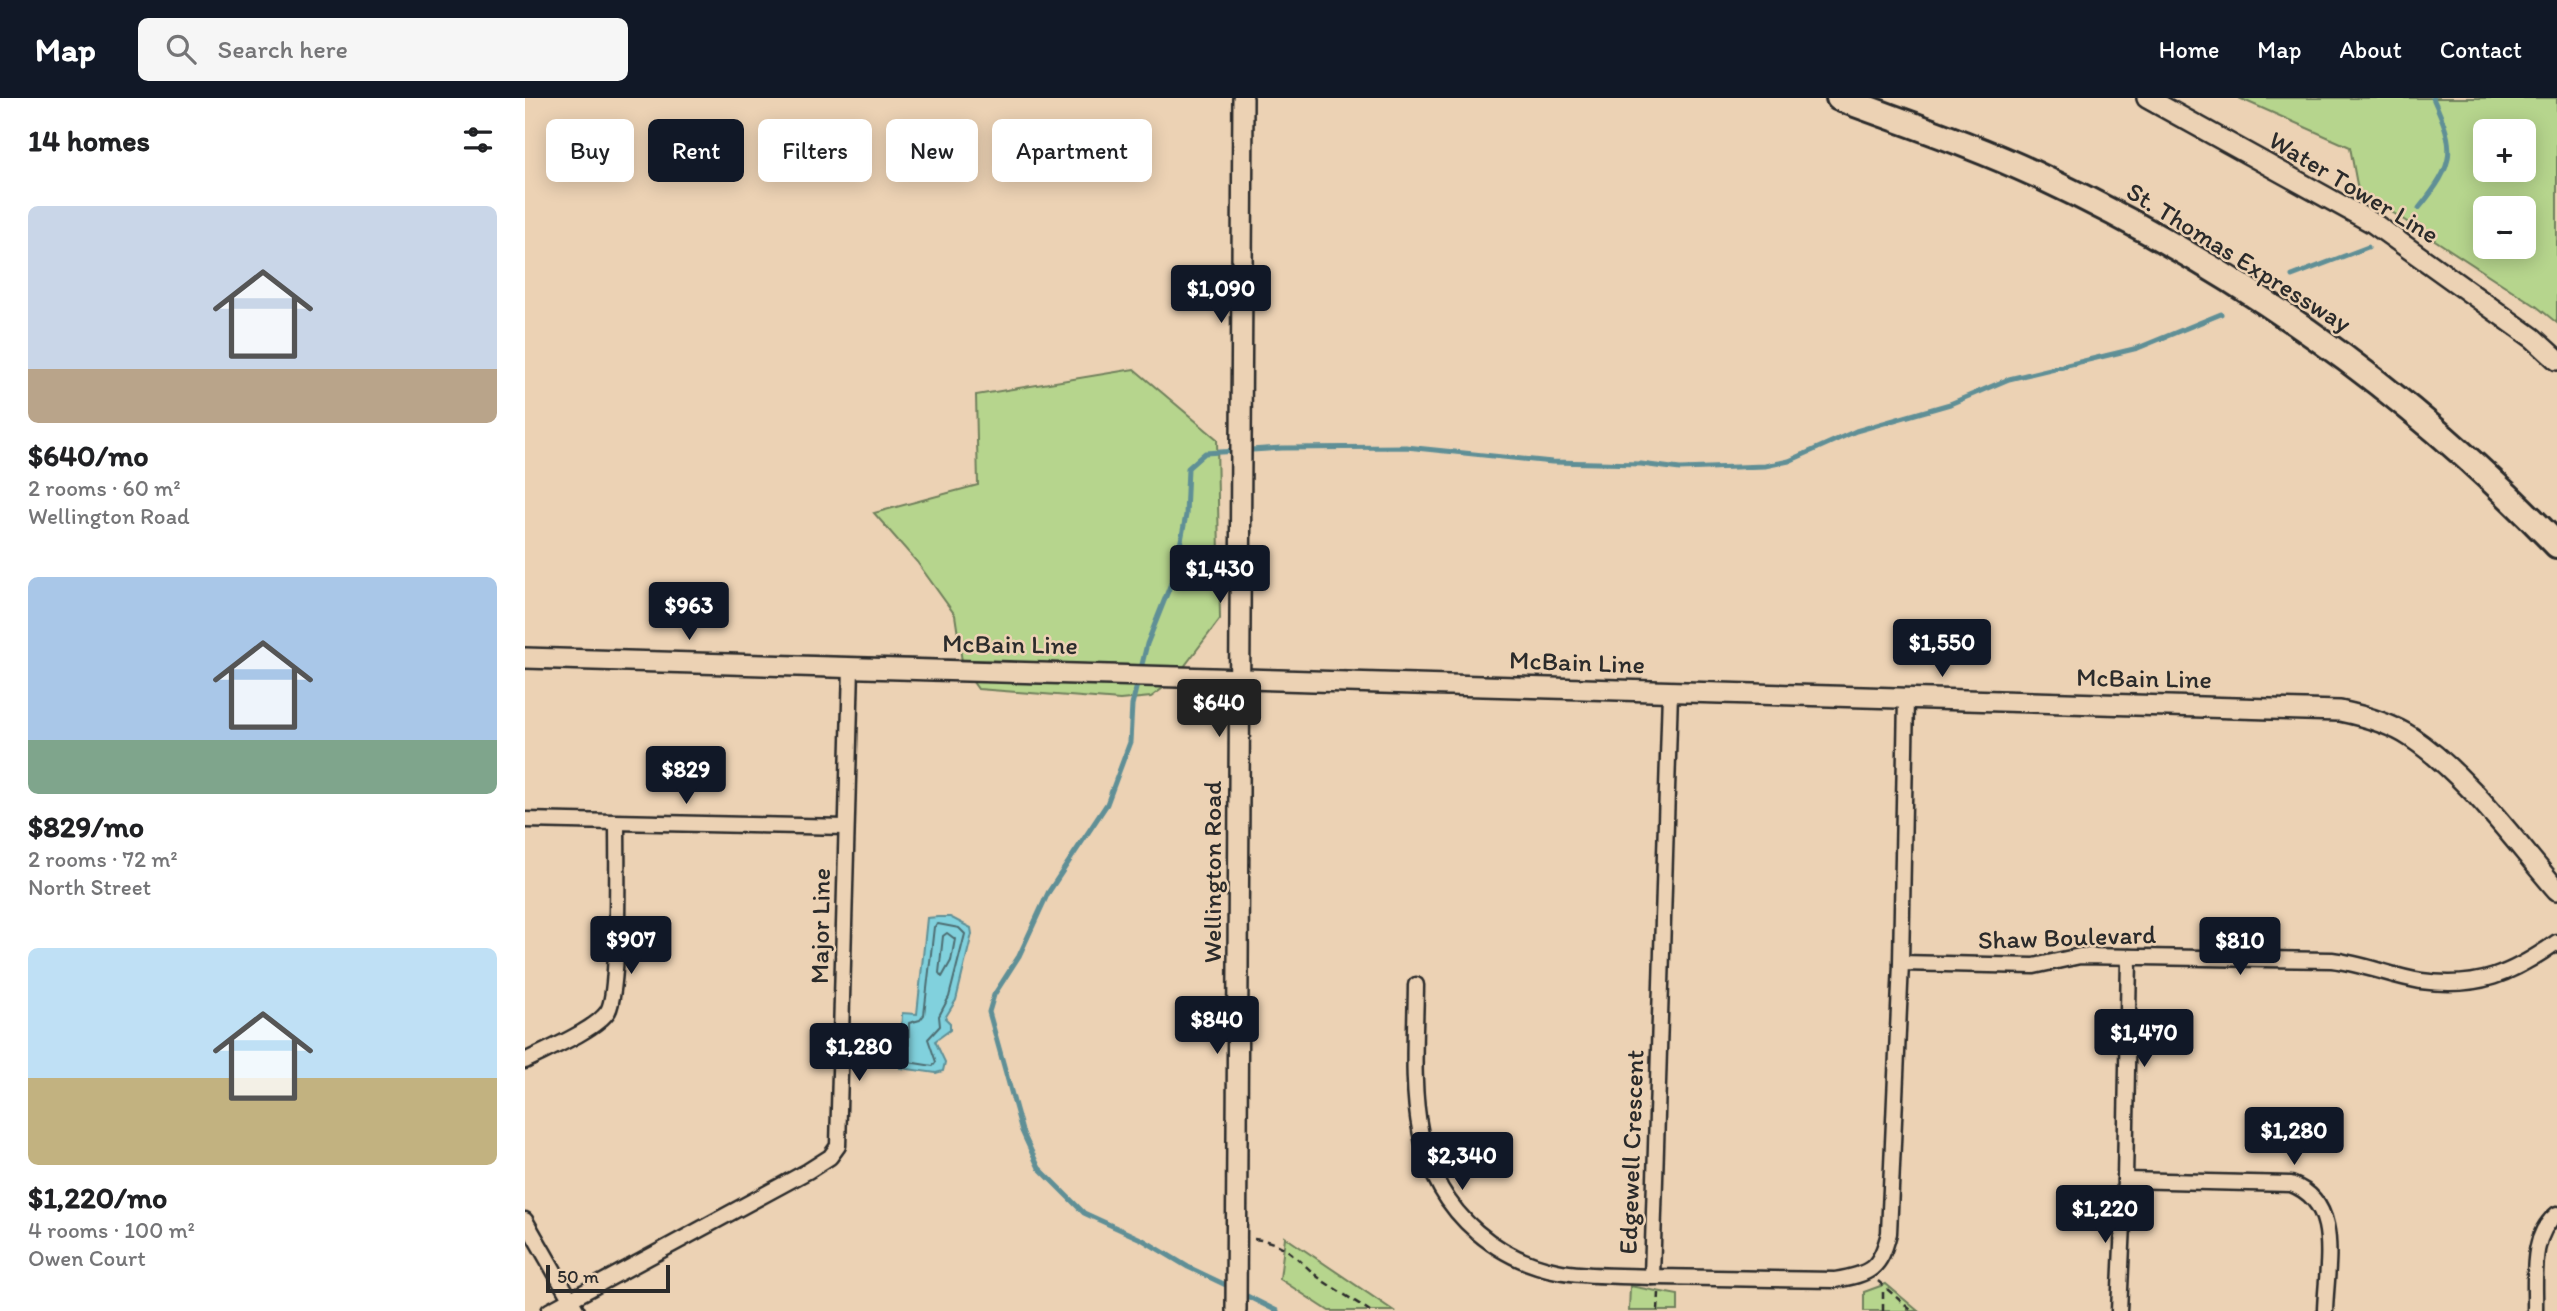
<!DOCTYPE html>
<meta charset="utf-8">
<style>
body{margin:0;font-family:Itim,sans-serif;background:#f6f6f6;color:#202124;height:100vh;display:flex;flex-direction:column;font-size:26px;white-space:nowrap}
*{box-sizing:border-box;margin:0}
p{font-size:23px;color:#757577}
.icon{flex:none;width:38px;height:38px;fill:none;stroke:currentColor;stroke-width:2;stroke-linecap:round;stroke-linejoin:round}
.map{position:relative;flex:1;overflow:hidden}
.panel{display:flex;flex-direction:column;background:#fff;width:525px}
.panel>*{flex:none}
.guide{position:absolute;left:21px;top:21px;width:665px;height:63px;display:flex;gap:14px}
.fabs{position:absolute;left:1948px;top:21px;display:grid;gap:14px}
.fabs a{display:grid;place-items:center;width:63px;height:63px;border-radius:10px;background:#fff;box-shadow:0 4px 18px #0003;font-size:35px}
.scale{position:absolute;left:21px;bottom:18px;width:124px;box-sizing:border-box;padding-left:7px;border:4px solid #2b2b2b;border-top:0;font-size:19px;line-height:24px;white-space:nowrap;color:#2b2b2b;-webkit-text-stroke:5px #ecd2b4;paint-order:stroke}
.price{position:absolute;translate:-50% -60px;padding:0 16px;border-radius:7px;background:#111827;color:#fff;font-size:23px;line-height:46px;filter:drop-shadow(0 2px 4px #0008)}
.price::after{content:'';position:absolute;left:50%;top:42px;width:21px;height:16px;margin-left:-10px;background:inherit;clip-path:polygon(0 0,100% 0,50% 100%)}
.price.current{background:#222;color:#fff}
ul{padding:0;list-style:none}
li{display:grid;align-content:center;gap:14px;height:371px;padding:0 28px}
li span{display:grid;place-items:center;height:217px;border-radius:10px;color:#555}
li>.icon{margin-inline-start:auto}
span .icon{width:126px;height:126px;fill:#fffc;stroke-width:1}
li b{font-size:30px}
h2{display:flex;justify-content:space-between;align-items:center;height:84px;padding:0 28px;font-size:30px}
.chip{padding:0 24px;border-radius:10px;background:#fff;box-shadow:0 4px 18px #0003;font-size:24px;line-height:63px}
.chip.current{background:#111827;color:#fff}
header{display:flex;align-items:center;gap:42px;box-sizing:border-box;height:98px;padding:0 35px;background:#111827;color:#fff}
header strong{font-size:33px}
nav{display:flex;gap:38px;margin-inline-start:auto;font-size:24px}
.search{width:490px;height:63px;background:#f6f6f6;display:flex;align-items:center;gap:18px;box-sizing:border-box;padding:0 24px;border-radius:10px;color:#757577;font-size:26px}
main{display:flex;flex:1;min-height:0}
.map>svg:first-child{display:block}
.green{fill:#b6d58d;stroke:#70805c;stroke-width:2;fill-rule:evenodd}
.water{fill:#81d1dd;stroke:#5f8f96;stroke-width:2}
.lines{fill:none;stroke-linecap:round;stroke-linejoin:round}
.shore{stroke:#4d6d72;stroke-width:2}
.stream{stroke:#5f8f96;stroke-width:5}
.street-casing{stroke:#2b2b2b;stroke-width:19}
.secondary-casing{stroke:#2b2b2b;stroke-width:24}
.highway-casing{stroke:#2b2b2b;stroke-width:30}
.path{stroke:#2b2b2b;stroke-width:2.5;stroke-dasharray:7 5;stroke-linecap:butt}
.street{stroke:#ecd2b4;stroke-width:14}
.secondary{stroke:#ecd2b4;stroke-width:19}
.highway{stroke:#ecd2b4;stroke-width:24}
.labels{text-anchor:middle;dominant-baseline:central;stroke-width:5;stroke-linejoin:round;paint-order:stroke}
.street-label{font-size:26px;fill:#2b2b2b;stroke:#ecd2b4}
</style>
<header>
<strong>Map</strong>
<div class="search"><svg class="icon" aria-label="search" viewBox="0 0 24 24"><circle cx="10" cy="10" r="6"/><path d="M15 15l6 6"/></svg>Search here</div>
<nav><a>Home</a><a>Map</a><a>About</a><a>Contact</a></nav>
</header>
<main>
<section class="panel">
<h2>14 homes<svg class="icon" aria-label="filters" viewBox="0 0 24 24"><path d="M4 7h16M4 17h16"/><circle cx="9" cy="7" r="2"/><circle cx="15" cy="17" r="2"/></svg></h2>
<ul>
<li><span style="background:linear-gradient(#c9d6e8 75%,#b9a48a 0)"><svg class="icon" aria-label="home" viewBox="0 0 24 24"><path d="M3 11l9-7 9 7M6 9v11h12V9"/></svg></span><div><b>$640/mo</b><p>2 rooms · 60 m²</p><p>Wellington Road</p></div></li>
<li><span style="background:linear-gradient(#a9c7e8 75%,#7fa58c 0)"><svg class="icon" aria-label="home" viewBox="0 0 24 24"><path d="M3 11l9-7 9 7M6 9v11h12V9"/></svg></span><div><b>$829/mo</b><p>2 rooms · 72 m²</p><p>North Street</p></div></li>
<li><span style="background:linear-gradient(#bfe0f5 60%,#c2b280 0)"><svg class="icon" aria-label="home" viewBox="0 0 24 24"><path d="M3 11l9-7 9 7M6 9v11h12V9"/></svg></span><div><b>$1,220/mo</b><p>4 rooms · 100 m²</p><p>Owen Court</p></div></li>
</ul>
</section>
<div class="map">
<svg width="2032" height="1213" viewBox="0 0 2032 1213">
<rect width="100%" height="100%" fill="#ecd2b4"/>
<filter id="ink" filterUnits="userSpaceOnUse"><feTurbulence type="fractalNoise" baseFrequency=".0143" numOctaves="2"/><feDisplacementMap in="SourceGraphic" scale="14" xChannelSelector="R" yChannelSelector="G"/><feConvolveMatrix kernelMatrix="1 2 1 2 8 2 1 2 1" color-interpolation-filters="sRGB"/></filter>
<g filter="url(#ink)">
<g class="green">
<path d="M1714,0H2032V225L2011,208L1833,92L1825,49ZM1998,33V72H1960V33ZM1998,110V149H1960V110Z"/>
<path d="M609,271L692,341L695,521L649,582L626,599L595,602L453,591L438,570L430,517L392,464L349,415L453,387L451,297Z"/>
<path d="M760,1139L869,1213H804L755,1181Z"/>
<path d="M1361,1186L1393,1213H1339V1194Z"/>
<path d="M1105,1188L1153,1197V1213H1104Z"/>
</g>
<path class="water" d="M413,819H425L446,830L447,836L431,902L420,920L425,925V932L410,943L420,964L418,973L411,975L375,970L377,915L392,916L402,820Z"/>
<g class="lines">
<g class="shore">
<path d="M413,826L434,830L440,836L424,899L414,918L415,928L403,941L411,964L408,968L383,964L384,925L395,922L399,917L409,829Z"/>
<path d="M422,835L430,841L426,863L417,879L414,875L418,838Z"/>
</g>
<g class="stream">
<path d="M1894,110C1931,65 1931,51 1908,0"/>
<path d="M1767,178L1843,149"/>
<path d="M705,1189L663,1169L618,1142L559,1115L514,1070L497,1033L464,914L469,897L494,858L523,795L582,706L605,644L607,607L622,546L649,478L661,417L663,370L680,355L757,350L881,349L1027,364L1116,366L1155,371L1240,368L1264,363L1331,333L1425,306L1484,281L1613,250L1696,216"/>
<path d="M714,1194L752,1213"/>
</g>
<g class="street-casing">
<g id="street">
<path d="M1145,594L1127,1179H1134L1310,1182C1346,1176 1355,1171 1364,1135L1376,865L1381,600"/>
<path d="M0,722L321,729"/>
<path d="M1376,865L1509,868L1555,858L1807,862C1840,866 1865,878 1896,883C1953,891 1987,876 2032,844"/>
<path d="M891,887C890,975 877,1070 952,1134C974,1153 1002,1167 1032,1173C1062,1179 1096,1177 1127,1179"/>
<path d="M0,963C21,952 71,932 83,913C95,892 92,757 92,725"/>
<path d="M1600,1082L1766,1086C1818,1105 1801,1169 1800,1213"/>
<path d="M0,1122L52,1213"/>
<path d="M24,1213L283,1073L305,1059L313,1048L326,569"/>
<path d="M1594,1213L1600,1082L1604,859"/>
<path d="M2010,1213C2011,1181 2004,1138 2032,1116"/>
</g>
</g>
<g class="secondary-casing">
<g id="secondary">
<path d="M1622,0L1848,125L2008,240L2032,262"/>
<path d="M0,560L1815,613C1839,618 1865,625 1886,639C1943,678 1987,740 2032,792"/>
<path d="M711,1213L718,0"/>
</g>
</g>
<g class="highway-casing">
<path id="highway" d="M1314,0C1381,25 1448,47 1512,77C1707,168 1883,292 2032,447"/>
</g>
<g class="path">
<path d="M729,1141C764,1144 772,1163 798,1183C813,1193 830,1203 845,1213"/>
<path d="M1353,1183L1387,1213"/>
<path d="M1133,1213L1134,1195"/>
<path d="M1358,1213V1189"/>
</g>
<use href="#street" class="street"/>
<use href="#secondary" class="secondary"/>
<use href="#highway" class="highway"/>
</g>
</g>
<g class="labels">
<g class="street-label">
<text transform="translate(1829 89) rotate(31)">Water Tower Line</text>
<text transform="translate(1714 159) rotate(32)">St. Thomas Expressway</text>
<text transform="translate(485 546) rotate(1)">McBain Line</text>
<text transform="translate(1052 564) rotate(2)">McBain Line</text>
<text transform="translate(1619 580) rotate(1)">McBain Line</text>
<text transform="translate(687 774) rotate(-90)">Wellington Road</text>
<text transform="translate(295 828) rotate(-89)">Major Line</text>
<text transform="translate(1542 839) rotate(-2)">Shaw Boulevard</text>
<text transform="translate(1106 1054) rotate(-88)">Edgewell Crescent</text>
</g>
</g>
</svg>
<div class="fabs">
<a>+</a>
<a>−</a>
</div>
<div class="scale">50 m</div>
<b class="price" style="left:696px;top:227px">$1,090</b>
<b class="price" style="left:695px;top:507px">$1,430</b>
<b class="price" style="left:164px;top:544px">$963</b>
<b class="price" style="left:1417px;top:581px">$1,550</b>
<b class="price current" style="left:694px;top:641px">$640</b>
<b class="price" style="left:161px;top:708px">$829</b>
<b class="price" style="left:106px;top:878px">$907</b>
<b class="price" style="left:1715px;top:879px">$810</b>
<b class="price" style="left:692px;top:958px">$840</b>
<b class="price" style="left:1619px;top:971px">$1,470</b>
<b class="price" style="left:334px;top:985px">$1,280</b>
<b class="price" style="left:1769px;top:1069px">$1,280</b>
<b class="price" style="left:937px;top:1094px">$2,340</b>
<b class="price" style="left:1580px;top:1147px">$1,220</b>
<div class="guide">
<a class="chip">Buy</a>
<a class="chip current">Rent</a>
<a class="chip">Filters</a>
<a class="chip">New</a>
<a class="chip">Apartment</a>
</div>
</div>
</main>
